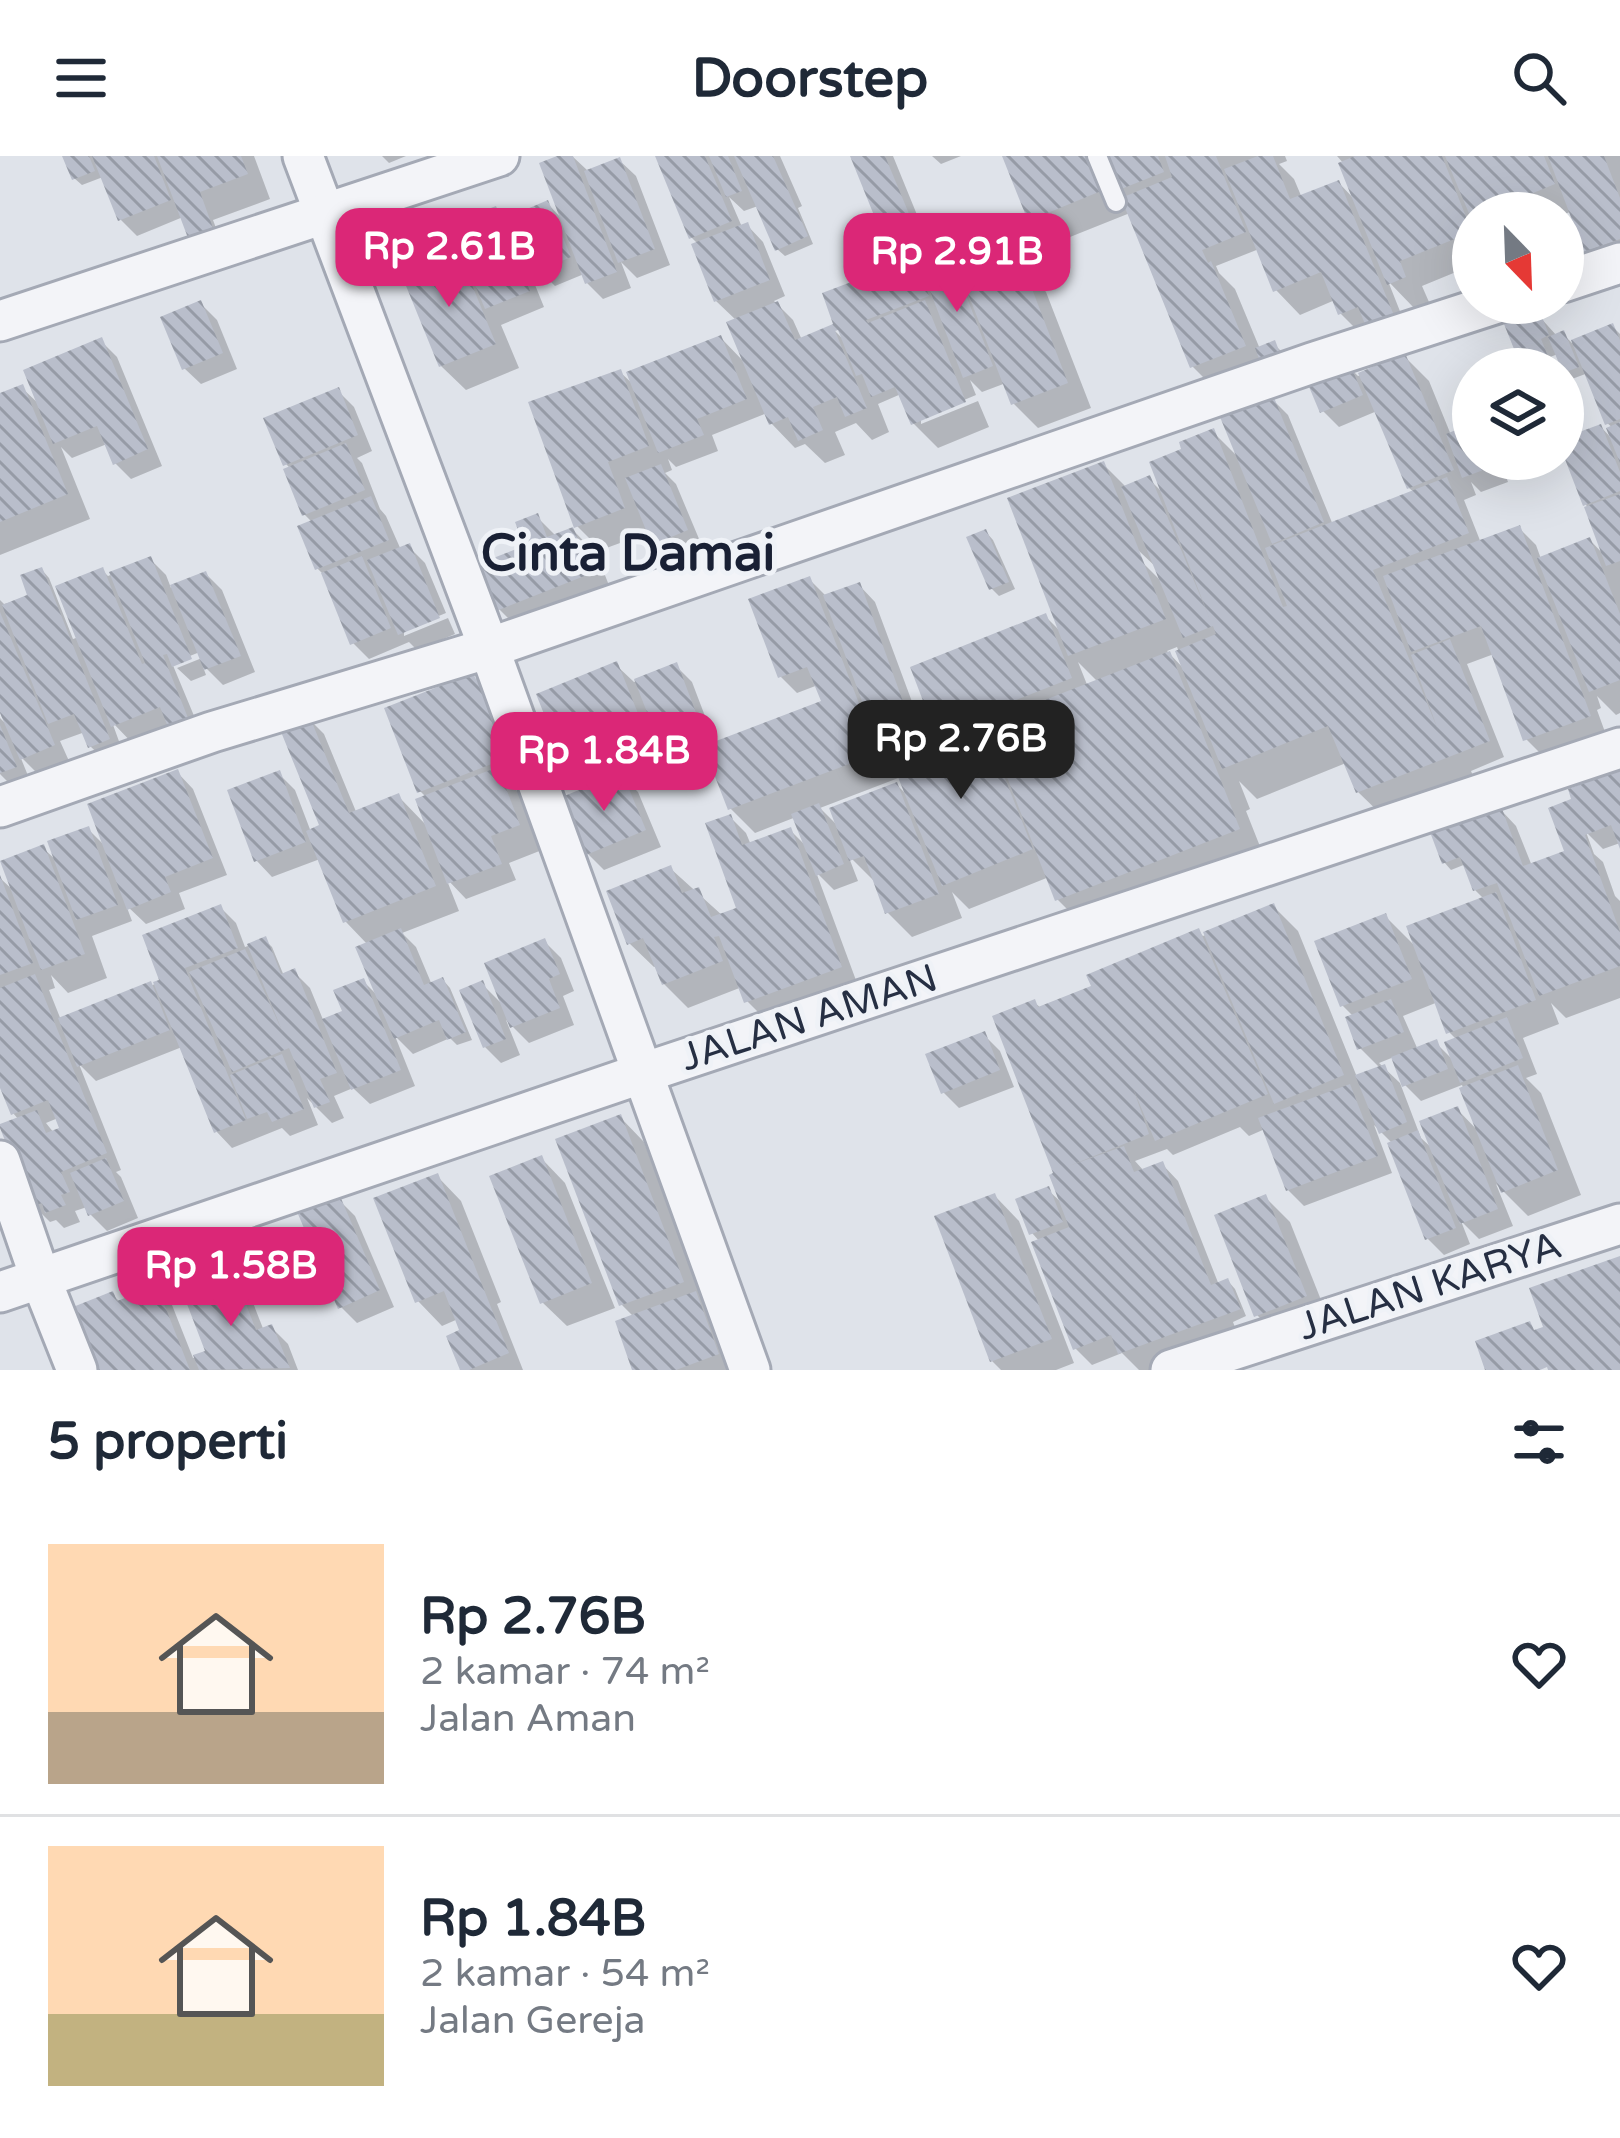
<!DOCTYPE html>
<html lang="id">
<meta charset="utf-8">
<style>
body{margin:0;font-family:"Varela Round",sans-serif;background:#f2f2f3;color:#1f2937;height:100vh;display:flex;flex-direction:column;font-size:45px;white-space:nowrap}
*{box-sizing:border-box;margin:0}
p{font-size:39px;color:#747a83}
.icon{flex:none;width:66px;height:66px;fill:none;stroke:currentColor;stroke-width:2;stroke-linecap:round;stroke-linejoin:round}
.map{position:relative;height:1214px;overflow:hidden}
.sheet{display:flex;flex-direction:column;background:#fff;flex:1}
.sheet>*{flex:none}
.needle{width:78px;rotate:157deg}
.fabs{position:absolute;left:1452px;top:36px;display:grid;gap:24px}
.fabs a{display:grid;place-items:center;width:132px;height:132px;border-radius:50%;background:#fff;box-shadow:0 12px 48px #0002;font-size:60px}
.price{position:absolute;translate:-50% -102px;padding:0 27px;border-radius:24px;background:#db2777;color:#fff;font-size:39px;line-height:78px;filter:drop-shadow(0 3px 6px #0008)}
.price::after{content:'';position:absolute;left:50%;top:72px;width:36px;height:27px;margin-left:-18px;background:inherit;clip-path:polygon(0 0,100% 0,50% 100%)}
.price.on{background:#222;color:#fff}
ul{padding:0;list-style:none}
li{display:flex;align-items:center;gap:36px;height:300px;padding:0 48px}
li+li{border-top:3px solid #e0e1e3}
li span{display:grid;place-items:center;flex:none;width:336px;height:240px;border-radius:0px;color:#555}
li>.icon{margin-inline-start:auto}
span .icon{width:144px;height:144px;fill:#fffc;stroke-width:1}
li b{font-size:51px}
h2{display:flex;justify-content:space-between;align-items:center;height:144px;padding:0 48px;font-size:51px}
header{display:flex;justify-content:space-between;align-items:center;height:156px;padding:0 48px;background:#fff;font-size:54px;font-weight:700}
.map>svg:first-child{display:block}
.shadow{fill:#0003;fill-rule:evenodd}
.building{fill:url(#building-back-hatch)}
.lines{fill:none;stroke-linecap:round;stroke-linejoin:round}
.lane-casing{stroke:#a4a9b5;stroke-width:24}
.street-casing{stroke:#a4a9b5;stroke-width:45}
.lane{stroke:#f3f4f8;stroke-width:18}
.street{stroke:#f3f4f8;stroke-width:39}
.labels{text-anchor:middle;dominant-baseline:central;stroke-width:10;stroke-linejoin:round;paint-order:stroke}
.street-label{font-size:39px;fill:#262f43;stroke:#eff2f7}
.district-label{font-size:51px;font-weight:bold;fill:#192034;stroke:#eff2f7}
</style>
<header><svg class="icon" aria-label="menu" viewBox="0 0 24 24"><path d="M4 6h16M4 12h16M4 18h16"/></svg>Doorstep<svg class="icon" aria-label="search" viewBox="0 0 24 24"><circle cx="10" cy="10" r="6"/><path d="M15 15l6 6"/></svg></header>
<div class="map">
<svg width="1620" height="1214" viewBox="0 0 1620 1214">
<defs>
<pattern id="building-back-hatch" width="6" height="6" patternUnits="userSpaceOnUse" patternTransform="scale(3)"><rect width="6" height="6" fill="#b9becb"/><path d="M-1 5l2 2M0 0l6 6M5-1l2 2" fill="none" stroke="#969ba6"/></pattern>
</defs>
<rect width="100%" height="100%" fill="#dfe3ea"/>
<g class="shadow">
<path d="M65,0H254L270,43L213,64L219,80L197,88L190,80L183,61L137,80L121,64L103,21L82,29L74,22Z"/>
<path d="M382,0H406L389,7Z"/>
<path d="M565,0H572L587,14L619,4L636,20L670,109L637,122L621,106L631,132L603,143L587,127L584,118L555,130L539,114L548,48L563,64Z"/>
<path d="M659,0H780L802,50L798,52L813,88L785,100L777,93L758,50L744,55L729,41L742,71L747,69L763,86L785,140L774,145L793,164L802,184L832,172L845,185L906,108L891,93L853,0H893L933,98L914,106L920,111L949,100L953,104L1010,82L1026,98L1038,127L1046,136L1091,252L1038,272L1014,248L1006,227L982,236L970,224L976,239L921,262V268L978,245L989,271L938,292L914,268L901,238L878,248L889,276L872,284L856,267L835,276L845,299L825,307L805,288L795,292L771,267L767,257L712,279L718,295L676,311L668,303L672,314L665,317L676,328L702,390L671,403L654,387L650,376L601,394L577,370L620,216L635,230L721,182L746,208L737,165L716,145L698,88L692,82Z"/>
<path d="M932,0H961L941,8Z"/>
<path d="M1005,0H1285L1287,5L1279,8L1294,23L1302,42L1339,27L1356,45L1344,8L1337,0H1620V104L1603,111L1587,95L1572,55L1563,59L1473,57V109L1422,130L1429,146L1414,152L1388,125L1409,178L1356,173L1340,157L1335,144L1300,159L1276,134L1259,93L1216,110L1219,117L1235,133L1260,193L1274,188L1281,195L1286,208L1217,235L1193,211L1130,57L1055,87L1031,63Z"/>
<path d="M495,53L511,70L544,151L501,169L519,212L466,234L441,210L458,100L472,114Z"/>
<path d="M201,148L217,164L237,213L201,228L184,212Z"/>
<path d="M1529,149L1557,180L1563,178L1572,187L1612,170L1620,178V557L1616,559L1597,540L1601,552L1597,554L1605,576L1542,599L1526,583L1494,498L1467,508L1504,601L1471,615L1478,632L1390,667L1358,636L1346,607L1257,643L1239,625L1250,653L1246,655L1263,698L1082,768L1058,744L1049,721L969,753L952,736L962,762L912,781L888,757L878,729L848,699L858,725L834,734L816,716L857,827L763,861L747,845L742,831L688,852L664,828L657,810L654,811L629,787L671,713L723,760L740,754L730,661L746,677L751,689L790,674L808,692L796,661L755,677L730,652L710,601L682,612L666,596L671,610L629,627L638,636L661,691L604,714L588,698L587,634L570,617L616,509L634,526L676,510L692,526L716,589L826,547L818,529L797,537L781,521L809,423L825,439L859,429L875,446L921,570L885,583L892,601L944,580L938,574L1045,460L1062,477L1103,308L1127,332L1149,323L1165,339L1185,295L1213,276L1241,304L1272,243L1288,259L1333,369L1415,337L1409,332L1377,255L1339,271L1323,255L1349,211L1358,220L1405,201L1429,225L1451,279L1473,270V303H1519L1502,310L1508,326L1481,336L1471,326L1476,339L1464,344L1481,387L1519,372L1536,389L1541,403L1590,384L1605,400L1563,286L1601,271L1614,285L1613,272L1607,267L1588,217L1572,223L1565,216L1558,198L1550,201L1555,213H1525ZM1139,395L1158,413L1163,427L1139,403ZM1177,491L1186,515L1167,495ZM1078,506L1098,526L1088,531ZM901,621L910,642L897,629L840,672L820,652Z"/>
<path d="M101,185L117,201L162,310L131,323L115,307L107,288L72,302L61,291L90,363L0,399V241L22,232L41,250Z"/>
<path d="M338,235L354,251L372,295L357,302L362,307L380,353L386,360L401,394L409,391L425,407L446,457L404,474V480L448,462L455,478L417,494L409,486L369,503L353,487L326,421L317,412L313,367L304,358L291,313L286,308Z"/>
<path d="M537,361L557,381L573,374L597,399L614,442L523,477L499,453L528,392Z"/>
<path d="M986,376L993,384L1015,433L999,440L992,433Z"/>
<path d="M150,403L166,419L171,432L206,418L222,434L255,516L223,529L202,508L206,519L191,525L177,512L207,500L205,494L172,507L202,579L138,593L112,566L124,599L107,606L90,590L85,576L60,585L69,605L38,618L20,600L31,627L15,633L0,618V562L9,571L0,549V444L4,448L31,441L42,414L49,422L73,483L79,481L102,414L108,420Z"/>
<path d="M472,520L529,626L514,632L521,639L542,694L509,707L516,724L466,743L446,722L459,755L402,777L416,791L432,829L443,824L450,832L472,884L457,889L450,882L413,898L395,880L415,930L370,948L353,932L334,940L344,962L332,967L307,942L318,969L290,980L282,972L232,992L216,975L182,891L96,925L79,908L121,1014L116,1016L121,1021L138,1062L107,1075L91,1059L87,1051L75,1055L80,1066L64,1072L56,1064L50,1066L34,1050L19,964L13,957L0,924V722L16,737L43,692L58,706L88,673L107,692L177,616L193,633L227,719L179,737L185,753L146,768L126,749L132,765L92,780L107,822L68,837L51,819L55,832L49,834L61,864L163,825L220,751L236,767L245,791L265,784L272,791L284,820L294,816L310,832L324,866L345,857L363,825L380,842L368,789L346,766L320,703L272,721L256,704L279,618L295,634L311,676L324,670L308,562L324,578L357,658L399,641L428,671L427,642L420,635ZM58,962L63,974L54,977L46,967Z"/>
<path d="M1620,617V687L1603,693L1586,676L1594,698L1603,706L1615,740L1620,745V842L1566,862L1551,847L1559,868L1523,882L1537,918L1526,922L1541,937L1581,1039L1528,1060L1496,1028L1513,1070L1479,1083L1461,1065L1470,1088L1444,1099L1427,1082L1393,988L1374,969L1392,1017L1304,1050L1288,1034L1265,973L1249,980L1240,971L1173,999L1167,993L1135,1005L1144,1015L1162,1008L1178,1025L1219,1129L1228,1125L1235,1133L1246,1160L1233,1166L1236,1174L1163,1214H1139L1122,1197L1092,1209L1075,1192L1040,1086L1032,1077L1048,1034L1064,1049L1034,846L1042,853L1095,832L1198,775L1203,780L1274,751L1298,775L1357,921L1380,912L1360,892L1354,861L1342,849L1386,761L1418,793L1485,744L1475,734L1466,708L1451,714L1444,706L1500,653L1516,670L1532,710L1568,697ZM1438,846L1449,876L1457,884L1455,906L1436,887L1418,894L1403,860ZM1394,901L1405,929L1421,945L1462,929L1480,977L1457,953L1435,995L1421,982L1400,927L1379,907Z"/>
<path d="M545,786L561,802L574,835L563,840L574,869L529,887L506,864L520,899L501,907L485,891L482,828L505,851Z"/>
<path d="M984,879L1000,895L1014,931L959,952L943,936Z"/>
<path d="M620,961L644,986L706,1149L720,1163L738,1214H636L634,1161L622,1149Z"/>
<path d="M541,1002L565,1027L615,1152L567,1170L542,1146Z"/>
<path d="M437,1020L461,1045L501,1146L497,1148L523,1214H463V1176L458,1163L442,1170L418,1145Z"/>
<path d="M995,1040L1019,1065L1074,1207L1056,1214H1001L992,1205Z"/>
<path d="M1266,1042L1290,1066L1329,1164L1281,1183L1257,1159Z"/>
<path d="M339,1044L355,1060L394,1151L357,1167L341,1151Z"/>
<path d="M232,1118L248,1134L264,1175L272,1172L288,1188L298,1214H100L113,1139L121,1147L156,1133L172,1149L193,1202L209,1197Z"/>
</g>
<g class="building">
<path d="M62,0H89L95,15L72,24Z"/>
<path d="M92,0H154L171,44L118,65Z"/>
<path d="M157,0H241L248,18L200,36L213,72L188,82Z"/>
<path d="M557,0H573L617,116L585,128L539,7Z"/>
<path d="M655,0H705L732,65L689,83Z"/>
<path d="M709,0H728L742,35L726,41Z"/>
<path d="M734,0H773L808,80L775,95Z"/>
<path d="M850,0H885L919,82L888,94Z"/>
<path d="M1002,0H1093L1106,33L1028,65Z"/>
<path d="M1103,0H1158L1164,16L1116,35Z"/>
<path d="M1165,0H1216L1246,76L1202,94L1208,107L1211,105L1246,190L1190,212L1121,42L1172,21Z"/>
<path d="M1258,0H1273L1290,43L1339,24L1395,162L1367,173L1358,151L1338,159L1321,116L1273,136L1224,13Z"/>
<path d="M1355,0H1442L1472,76L1400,105L1406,121L1387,129L1338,7Z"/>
<path d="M1445,0H1544L1555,28L1485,57H1473V67Z"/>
<path d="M1548,0H1604L1620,42V83L1584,96Z"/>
<path d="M620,1L655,93L618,107L584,15Z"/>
<path d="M548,44L571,101L536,116L513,59Z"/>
<path d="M496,50L530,135L485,153L450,68Z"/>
<path d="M748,66L770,124L714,146L691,88Z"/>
<path d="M1011,78L1068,227L1011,249L954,101Z"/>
<path d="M459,97L496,188L439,211L402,120Z"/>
<path d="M950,97L993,210L963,222L920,108Z"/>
<path d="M915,102L929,140L866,164L868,167L925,144L966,246L911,269L895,231L871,241L862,218L856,220L838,174L835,175L867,252L845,261L837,241L813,251L823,274L798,285L788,261L769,269L726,166L778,145L795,184L833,168L822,137Z"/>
<path d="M201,144L223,197L182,214L160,161Z"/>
<path d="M1527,147H1530L1537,162L1542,161L1549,179L1541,183L1553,213H1522L1500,158Z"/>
<path d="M1613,167L1620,184V263L1605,269L1571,184Z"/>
<path d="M1564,174L1579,211L1563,217L1548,181Z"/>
<path d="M721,179L747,243L697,263L704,279L658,297L626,216Z"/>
<path d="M102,181L148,293L113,309L97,270L53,288L23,214Z"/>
<path d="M1275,184L1281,200L1261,208L1255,192Z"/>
<path d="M1405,197L1454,314L1407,333L1358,217Z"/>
<path d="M1350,208L1363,239L1320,257L1307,226Z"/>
<path d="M621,213L649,290L608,306L625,352L574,372L528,246Z"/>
<path d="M23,228L68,338L0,366V237Z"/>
<path d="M339,231L358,279L283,310L263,262Z"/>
<path d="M1273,239L1324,366L1272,388L1220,261Z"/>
<path d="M1620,266V307L1606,272Z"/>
<path d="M1473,267V303H1491L1494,310L1462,322L1446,278Z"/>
<path d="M1601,268L1620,316V335L1583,350L1563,298V282Z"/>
<path d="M1214,272L1283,451L1287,450L1265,392L1447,321L1469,377L1373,414L1438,574L1411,499L1450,483L1490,585L1356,637L1328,570L1222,613L1175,495L1216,478L1213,470L1183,482L1121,331L1150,319L1209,461L1149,306L1181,293L1179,286Z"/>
<path d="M346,287L365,334L302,360L283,313Z"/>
<path d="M1104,305L1166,463L1068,500L1007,342Z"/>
<path d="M661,308L688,374L652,389L625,322Z"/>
<path d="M1620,338V405L1606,410L1584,351Z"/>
<path d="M371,340L389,384L315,414L297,370Z"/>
<path d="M538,357L547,381L573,371L592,417L496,455L478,408L524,390L515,366Z"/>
<path d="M1520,369L1591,560L1523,585L1481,470L1411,496L1383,420Z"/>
<path d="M986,373L1009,426L989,434L966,381Z"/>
<path d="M1590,381L1620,458V524L1589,536L1537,402Z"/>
<path d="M410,387L440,462L398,479L367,404Z"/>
<path d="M151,400L192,503L172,511L167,498L163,499L188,562L168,571L160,551L111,571L55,430L103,411L142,508L145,507L109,416Z"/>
<path d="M362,400L391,472L350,489L321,417Z"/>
<path d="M42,411L110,583L88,592L74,558L48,568L2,449L27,439L20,419Z"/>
<path d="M206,415L241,500L204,514L170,429Z"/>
<path d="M810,420L878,597L728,654L703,590L821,545L807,511L778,522L748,443Z"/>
<path d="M860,426L906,554L870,567L823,439Z"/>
<path d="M0,456L55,589L20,604L0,557Z"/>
<path d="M1046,457L1072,522L935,576L910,511Z"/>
<path d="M1170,495L1240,673L1055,745L986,567Z"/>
<path d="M617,505L649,585L568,618L536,538Z"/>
<path d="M677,506L705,581L663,597L634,523Z"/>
<path d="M473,517L476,523L489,517L513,580L500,586L507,602L417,637L384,552Z"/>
<path d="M309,559L349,657L399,637L436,730L343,767L306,675L319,669L279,571Z"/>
<path d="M981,562L1033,693L942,730L889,599Z"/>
<path d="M0,569L17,611L0,617Z"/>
<path d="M498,611L520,669L491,680L502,708L447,728L415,643Z"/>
<path d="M178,613L213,702L165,721L171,736L127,754L87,648Z"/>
<path d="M280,614L306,686L254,706L227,634Z"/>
<path d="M1620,614V693L1611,669L1585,679L1620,776V810L1539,840L1497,727L1473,735L1460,701L1442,708L1430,676L1501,650L1523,710L1564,695L1548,652L1571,643L1568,633Z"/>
<path d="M622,616L646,674L586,699L562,641Z"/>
<path d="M897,626L939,738L885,758L864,700L849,705L829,652Z"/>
<path d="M819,647L844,708L816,720L791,658Z"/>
<path d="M731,658L742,689L791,671L842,811L744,847L719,780L714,781L723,805L662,829L643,782L627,789L606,735L671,709L682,737L699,731L711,761L736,752L705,667Z"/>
<path d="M89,670L118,749L76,764L47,685Z"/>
<path d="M44,688L85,798L41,814L0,705Z"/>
<path d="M0,719L33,807L0,819Z"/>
<path d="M1496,736L1536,844L1446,878L1406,770Z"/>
<path d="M1274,747L1344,919L1274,948L1203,776Z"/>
<path d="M221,748L238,792L185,812L246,964L214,977L153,826L159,824L142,779Z"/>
<path d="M1386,757L1412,823L1340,851L1314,785Z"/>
<path d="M401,772L424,829L443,821L466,876L447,884L439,864L394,883L355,791Z"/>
<path d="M1199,772L1268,938L1155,985L1133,932L1149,978L1069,1010L1124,990L1134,1016L1163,1005L1211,1129L1228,1122L1241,1153L1118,1198L1111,1179L1073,1194L1031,1086L1069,1071L1049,1019L1053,1017L992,860L1035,843L1038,851L1091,830L1086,819Z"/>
<path d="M266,780L281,818L295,812L337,917L320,923L330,946L314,952L289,892L232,916L189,816L245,793L283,877L247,788Z"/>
<path d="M545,782L560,818L549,823L560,852L510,872L484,807Z"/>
<path d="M35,818L107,997L61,1016L70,1036L61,1039L66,1049L45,1057L42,1047L31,1051L0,972V968L37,954L46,977L59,972L48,944L11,959L0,932V832Z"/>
<path d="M364,822L401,914L351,934L322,863L342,855L333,834Z"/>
<path d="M483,824L506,883L483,892L459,834Z"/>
<path d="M151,825L170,874L77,911L58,862Z"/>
<path d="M1391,843L1404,876L1357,894L1345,861Z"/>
<path d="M1507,861L1523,902L1460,927L1444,886Z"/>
<path d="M985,875L1000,914L941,938L925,898Z"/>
<path d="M1437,883L1448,913L1402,931L1391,901Z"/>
<path d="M282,898L304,953L272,966L267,956L247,963L230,919Z"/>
<path d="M1385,908L1407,966L1379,978L1355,919Z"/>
<path d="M1518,909L1558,1014L1501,1037L1459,932Z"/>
<path d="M1350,928L1378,1000L1286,1035L1258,962Z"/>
<path d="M1458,950L1498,1053L1460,1068L1419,965Z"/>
<path d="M621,958L684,1126L619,1150L555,983Z"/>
<path d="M1418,974L1456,1072L1425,1084L1387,987Z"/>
<path d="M542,999L592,1127L540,1148L489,1020Z"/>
<path d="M106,1002L124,1045L88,1060L70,1017Z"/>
<path d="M438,1017L509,1197L469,1214H460L446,1180L459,1174L444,1135L415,1147L373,1042Z"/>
<path d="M1049,1030L1063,1066L1029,1079L1015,1043Z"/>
<path d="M995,1037L1052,1183L990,1206L934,1060Z"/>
<path d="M1266,1038L1307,1140L1254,1161L1214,1059Z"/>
<path d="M340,1040L380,1134L338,1153L298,1058Z"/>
<path d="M1620,1100V1214H1548L1547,1211L1540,1214H1485L1475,1185L1530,1165L1534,1174L1543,1171L1529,1132Z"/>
<path d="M233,1115L256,1174L272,1168L290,1212L199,1214L193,1199L205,1195L182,1135Z"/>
<path d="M157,1130L190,1214H97L73,1151L113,1135L117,1145Z"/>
<path d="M696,1135L719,1198L676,1214H632L615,1165Z"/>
</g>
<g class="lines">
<g class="lane-casing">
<path id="lane" d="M1097,0L1116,46"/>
</g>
<g class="street-casing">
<g id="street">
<path d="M303,0L489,492L750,1214"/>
<path d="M1563,126L1620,107"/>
<path d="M0,165L499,0"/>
<path d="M0,651L212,576L489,492L1312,207L1497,147"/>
<path d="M0,1005L40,1121L77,1214"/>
<path d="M0,1136L643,917L1620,592"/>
<path d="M1171,1214L1620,1068"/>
</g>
</g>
<use href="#lane" class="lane"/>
<use href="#street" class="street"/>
</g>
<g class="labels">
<g class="street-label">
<text transform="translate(809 862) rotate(-18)">JALAN AMAN</text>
<text transform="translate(1430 1130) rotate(-18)">JALAN KARYA</text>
</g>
<g class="district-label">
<text x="628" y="398">Cinta Damai</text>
</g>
</g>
</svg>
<div class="fabs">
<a><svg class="needle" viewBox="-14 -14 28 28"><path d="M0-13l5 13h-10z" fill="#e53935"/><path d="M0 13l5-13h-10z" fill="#747a83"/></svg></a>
<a><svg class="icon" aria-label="layers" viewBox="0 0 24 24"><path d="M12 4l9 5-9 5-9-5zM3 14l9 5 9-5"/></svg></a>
</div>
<b class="price" style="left:449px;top:154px">Rp 2.61B</b>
<b class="price" style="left:957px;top:159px">Rp 2.91B</b>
<b class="price on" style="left:961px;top:646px">Rp 2.76B</b>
<b class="price" style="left:604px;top:658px">Rp 1.84B</b>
<b class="price" style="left:231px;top:1173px">Rp 1.58B</b>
</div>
<section class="sheet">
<h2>5 properti<svg class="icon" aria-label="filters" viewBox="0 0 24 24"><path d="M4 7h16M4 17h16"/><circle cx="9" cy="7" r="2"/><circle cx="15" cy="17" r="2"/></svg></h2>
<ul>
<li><span style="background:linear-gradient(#ffd9b3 70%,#b9a48a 0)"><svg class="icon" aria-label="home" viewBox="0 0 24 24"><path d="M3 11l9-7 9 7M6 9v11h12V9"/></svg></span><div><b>Rp 2.76B</b><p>2 kamar · 74 m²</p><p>Jalan Aman</p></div><svg class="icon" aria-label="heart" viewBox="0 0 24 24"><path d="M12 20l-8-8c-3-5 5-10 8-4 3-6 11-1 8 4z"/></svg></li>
<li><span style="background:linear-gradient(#ffd9b3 70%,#c2b280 0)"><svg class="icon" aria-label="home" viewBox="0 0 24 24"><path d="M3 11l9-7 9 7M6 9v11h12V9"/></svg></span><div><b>Rp 1.84B</b><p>2 kamar · 54 m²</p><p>Jalan Gereja</p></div><svg class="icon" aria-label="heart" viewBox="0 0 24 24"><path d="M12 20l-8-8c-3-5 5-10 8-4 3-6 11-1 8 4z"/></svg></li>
</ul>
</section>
